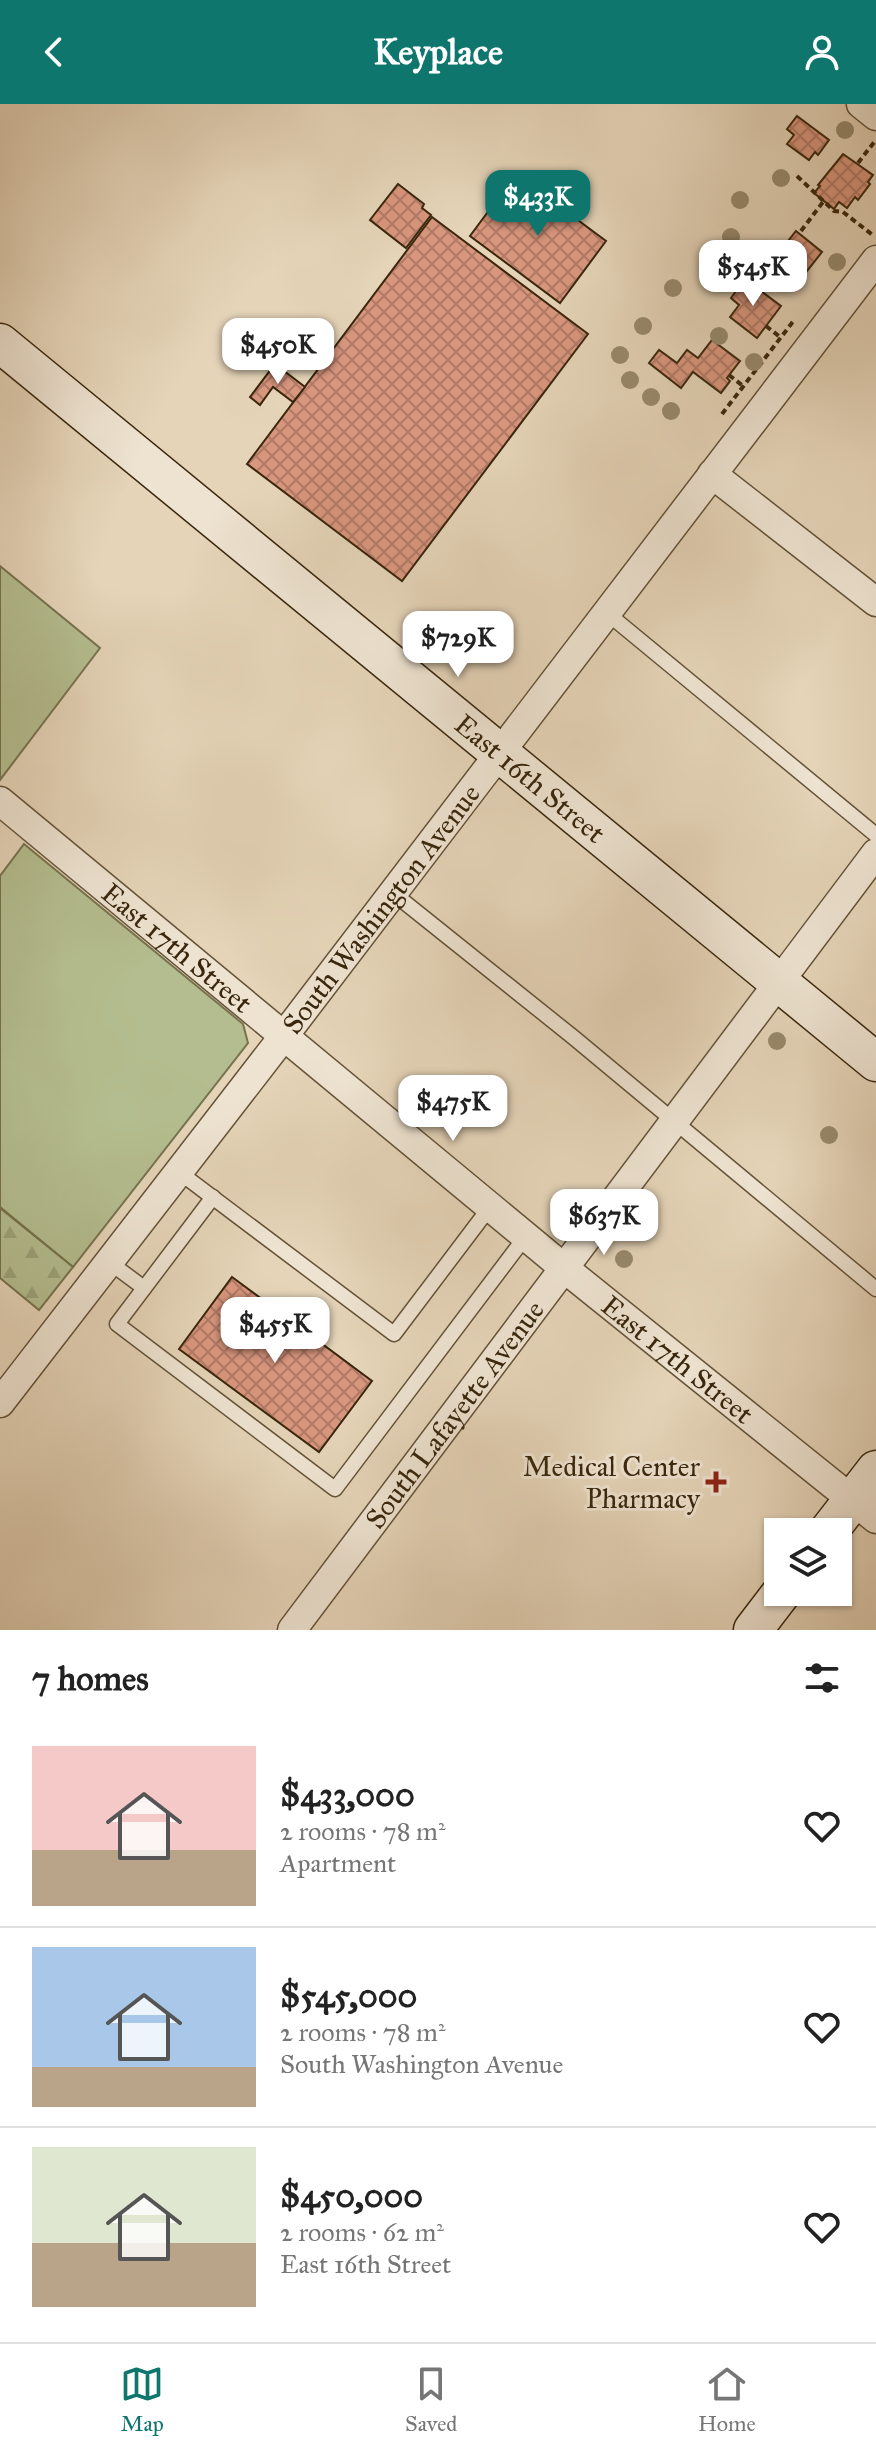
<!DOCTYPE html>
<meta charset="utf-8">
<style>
body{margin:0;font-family:"IM FELL Great Primer",serif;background:#f2f2f2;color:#222;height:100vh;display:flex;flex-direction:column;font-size:30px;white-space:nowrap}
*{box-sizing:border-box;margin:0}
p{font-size:26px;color:#767676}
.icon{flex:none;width:44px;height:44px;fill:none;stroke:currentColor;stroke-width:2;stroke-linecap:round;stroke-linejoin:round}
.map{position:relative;height:1526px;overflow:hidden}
.sheet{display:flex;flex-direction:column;background:#fff;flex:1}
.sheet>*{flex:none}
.fabs{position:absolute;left:764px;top:1414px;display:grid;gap:16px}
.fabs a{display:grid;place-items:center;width:88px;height:88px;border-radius:0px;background:#fff;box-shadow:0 2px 6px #0004;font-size:40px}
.price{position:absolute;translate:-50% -68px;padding:0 18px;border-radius:16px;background:#fff;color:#222;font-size:26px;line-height:52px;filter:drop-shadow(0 2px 4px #0008)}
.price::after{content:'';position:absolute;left:50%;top:48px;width:24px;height:18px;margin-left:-12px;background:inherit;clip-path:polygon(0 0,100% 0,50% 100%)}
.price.on{background:#0f766e;color:#fff}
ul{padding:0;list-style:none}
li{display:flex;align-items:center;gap:24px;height:200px;padding:0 32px}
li+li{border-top:2px solid #e0e0e0}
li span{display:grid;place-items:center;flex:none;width:224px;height:160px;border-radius:0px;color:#555}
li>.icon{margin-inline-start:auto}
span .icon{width:96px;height:96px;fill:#fffc;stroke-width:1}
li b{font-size:34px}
h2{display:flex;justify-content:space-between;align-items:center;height:96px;padding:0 32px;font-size:34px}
header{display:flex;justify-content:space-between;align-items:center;height:104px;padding:0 32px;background:#0f766e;color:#fff;font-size:36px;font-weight:700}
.menu{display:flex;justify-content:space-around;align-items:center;height:112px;border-top:2px solid #e0e0e0;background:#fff;font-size:22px;color:#767676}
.menu a{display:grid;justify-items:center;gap:4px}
.menu .on{color:#0f766e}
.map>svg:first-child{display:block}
.green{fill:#b4bd8f;stroke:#76724e;stroke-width:2}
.forest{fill:url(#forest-firs);stroke:#76724e;stroke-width:2}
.building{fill:url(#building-cross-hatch);stroke:#39260c;stroke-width:2}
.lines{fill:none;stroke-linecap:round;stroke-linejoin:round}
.service-casing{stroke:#645237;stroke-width:17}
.minor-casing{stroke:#645237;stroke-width:31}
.secondary-casing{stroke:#39260c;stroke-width:41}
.path{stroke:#39260c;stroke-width:4;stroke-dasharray:6 4;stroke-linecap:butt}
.service{stroke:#eee3d1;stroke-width:14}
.minor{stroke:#eee3d1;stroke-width:28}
.secondary{stroke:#eee3d1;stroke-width:38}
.tree{fill:#97896c}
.poi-dot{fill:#8f2418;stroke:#eee3d1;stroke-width:3}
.labels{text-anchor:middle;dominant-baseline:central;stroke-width:6;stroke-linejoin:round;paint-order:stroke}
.street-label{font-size:28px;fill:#39260c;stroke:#eee3d1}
.poi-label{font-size:28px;fill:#39260c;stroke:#eee3d1;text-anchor:end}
</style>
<header><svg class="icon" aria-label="back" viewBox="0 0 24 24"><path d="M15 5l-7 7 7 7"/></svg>Keyplace<svg class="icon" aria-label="person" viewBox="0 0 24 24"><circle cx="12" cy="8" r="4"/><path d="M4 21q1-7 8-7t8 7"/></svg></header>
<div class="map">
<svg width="876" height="1526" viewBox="0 0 876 1526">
<defs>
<pattern id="forest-firs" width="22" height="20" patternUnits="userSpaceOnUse" patternTransform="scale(2)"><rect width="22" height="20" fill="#b4bd8f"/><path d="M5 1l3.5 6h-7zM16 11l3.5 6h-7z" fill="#9ca27a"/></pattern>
<pattern id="building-cross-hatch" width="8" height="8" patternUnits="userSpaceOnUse" patternTransform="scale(2)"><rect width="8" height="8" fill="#d9967e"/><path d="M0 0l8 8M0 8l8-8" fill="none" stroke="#b17a66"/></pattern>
</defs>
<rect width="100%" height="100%" fill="#e5d4b8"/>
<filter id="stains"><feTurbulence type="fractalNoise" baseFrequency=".0025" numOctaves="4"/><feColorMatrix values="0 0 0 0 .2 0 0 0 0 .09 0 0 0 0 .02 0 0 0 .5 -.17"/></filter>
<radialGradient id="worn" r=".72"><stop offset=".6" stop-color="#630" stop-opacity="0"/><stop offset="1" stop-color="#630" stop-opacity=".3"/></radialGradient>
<g class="green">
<path d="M0,462L100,544L0,676Z"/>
<path d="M24,740L243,920L248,939L73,1163L0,1103V772Z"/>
</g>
<path class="forest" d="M0,1104L73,1163L39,1206L0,1174Z"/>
<g class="building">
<path d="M797,12L829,36L818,51L815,48L809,56L787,40L794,31L787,25Z"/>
<path d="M843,50L873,71L868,78L870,80L858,96L855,93L847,104L839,98L834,105L814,89L820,82L818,81Z"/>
<path d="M516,70L606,137L560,199L470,132Z"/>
<path d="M398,80L424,100L422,104L431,111L406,144L370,116Z"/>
<path d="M432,113L588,230L402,477L247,360Z"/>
<path d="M796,127L822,148L803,172L777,151Z"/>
<path d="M745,175L781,202L757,234L730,213L739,201L731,194Z"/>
<path d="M712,236L740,257L727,274L730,277L721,289L693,268L681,284L649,259L659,246L677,259L687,246L698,254Z"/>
<path d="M275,260L305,283L293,298L273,283L260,301L250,293Z"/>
<path d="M232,1173L372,1277L319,1348L179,1245Z"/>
</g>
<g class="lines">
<g class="service-casing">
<g id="service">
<path d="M607,509L876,731"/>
<path d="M393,789L573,933L876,1185"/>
<path d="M179,1068L394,1230L490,1103"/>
<path d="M213,1093L117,1220L335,1385L526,1132"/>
<path d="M109,1158L144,1184"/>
</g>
</g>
<g class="minor-casing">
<g id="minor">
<path d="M861,0L876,12"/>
<path d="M712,370L876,498"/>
<path id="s1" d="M0,697L564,1164L876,1415"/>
<path id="s2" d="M0,1299L283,933L876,156"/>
<path id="s3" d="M292,1526L876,749"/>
</g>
</g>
<g class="secondary-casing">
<g id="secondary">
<path id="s4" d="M0,239L876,958"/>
<path d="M828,1428L876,1366"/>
<path d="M753,1526L782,1488"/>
</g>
</g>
<g class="path">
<path d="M858,59L875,37"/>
<path d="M797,72L834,107L843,108L874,132"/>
<path d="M801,127L823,98"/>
<path d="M766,222L780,233"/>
<path d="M729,271L743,282"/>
<path d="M722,310L795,215"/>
</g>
<use href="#service" class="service"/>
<use href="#minor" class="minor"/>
<use href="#secondary" class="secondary"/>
</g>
<g class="tree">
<circle cx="845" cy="26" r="9"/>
<circle cx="781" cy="74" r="9"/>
<circle cx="740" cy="96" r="9"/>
<circle cx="731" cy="133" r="9"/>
<circle cx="837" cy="158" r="9"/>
<circle cx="776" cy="172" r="9"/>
<circle cx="673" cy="184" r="9"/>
<circle cx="643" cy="222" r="9"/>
<circle cx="719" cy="232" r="9"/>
<circle cx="620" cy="251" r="9"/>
<circle cx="754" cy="258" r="9"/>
<circle cx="630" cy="276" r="9"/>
<circle cx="651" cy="293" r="9"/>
<circle cx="671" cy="307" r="9"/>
<circle cx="777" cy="937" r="9"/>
<circle cx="829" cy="1031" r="9"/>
<circle cx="624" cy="1155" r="9"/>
</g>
<path class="poi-dot" d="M712 1366h8v8h8v8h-8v8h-8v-8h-8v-8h8z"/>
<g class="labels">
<g class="street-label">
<text stroke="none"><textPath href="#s4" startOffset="686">East 16th Street</textPath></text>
<text stroke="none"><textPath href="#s2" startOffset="624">South Washington Avenue</textPath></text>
<text stroke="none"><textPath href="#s1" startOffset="230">East 17th Street</textPath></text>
<text stroke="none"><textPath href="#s1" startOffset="878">East 17th Street</textPath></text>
<text stroke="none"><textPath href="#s3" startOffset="270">South Lafayette Avenue</textPath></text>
</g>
<g class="poi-label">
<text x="700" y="1362">Medical Center<tspan x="700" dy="32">Pharmacy</tspan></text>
</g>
</g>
<rect width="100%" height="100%" filter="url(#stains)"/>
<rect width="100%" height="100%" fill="url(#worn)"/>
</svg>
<div class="fabs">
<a><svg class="icon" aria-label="layers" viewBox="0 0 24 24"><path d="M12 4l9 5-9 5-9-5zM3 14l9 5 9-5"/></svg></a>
</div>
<b class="price on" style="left:538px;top:134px">$433K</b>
<b class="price" style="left:753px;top:204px">$545K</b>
<b class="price" style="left:278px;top:282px">$450K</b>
<b class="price" style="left:458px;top:575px">$729K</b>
<b class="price" style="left:453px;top:1039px">$475K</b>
<b class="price" style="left:604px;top:1153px">$637K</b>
<b class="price" style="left:275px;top:1261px">$455K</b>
</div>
<section class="sheet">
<h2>7 homes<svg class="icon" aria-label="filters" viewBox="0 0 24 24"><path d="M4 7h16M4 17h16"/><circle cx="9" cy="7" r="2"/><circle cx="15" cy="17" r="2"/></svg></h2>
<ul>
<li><span style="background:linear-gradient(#f6c9c9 65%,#b9a48a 0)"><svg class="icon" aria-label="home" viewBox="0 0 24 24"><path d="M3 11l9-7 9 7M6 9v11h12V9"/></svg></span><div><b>$433,000</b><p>2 rooms · 78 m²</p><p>Apartment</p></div><svg class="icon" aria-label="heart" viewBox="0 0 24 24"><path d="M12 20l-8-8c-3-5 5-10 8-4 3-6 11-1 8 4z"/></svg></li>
<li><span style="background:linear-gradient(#a9c7e8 75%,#b9a48a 0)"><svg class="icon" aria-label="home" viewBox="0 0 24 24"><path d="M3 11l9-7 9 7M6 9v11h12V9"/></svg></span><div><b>$545,000</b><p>2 rooms · 78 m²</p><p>South Washington Avenue</p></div><svg class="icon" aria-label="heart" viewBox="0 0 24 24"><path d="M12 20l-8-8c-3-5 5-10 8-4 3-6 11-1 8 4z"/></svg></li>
<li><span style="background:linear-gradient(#dfe7d0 60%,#b9a48a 0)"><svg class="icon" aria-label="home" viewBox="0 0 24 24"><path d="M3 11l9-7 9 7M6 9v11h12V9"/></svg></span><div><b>$450,000</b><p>2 rooms · 62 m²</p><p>East 16th Street</p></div><svg class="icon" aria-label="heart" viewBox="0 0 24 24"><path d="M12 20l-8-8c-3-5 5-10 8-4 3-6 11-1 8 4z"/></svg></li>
</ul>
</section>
<nav class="menu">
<a class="on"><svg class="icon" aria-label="map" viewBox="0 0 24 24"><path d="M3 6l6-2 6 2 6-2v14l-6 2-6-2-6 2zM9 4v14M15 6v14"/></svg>Map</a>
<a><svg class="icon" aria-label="saved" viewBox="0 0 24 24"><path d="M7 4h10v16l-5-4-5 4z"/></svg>Saved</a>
<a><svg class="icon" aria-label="home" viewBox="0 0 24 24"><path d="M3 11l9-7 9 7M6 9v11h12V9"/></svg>Home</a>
</nav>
